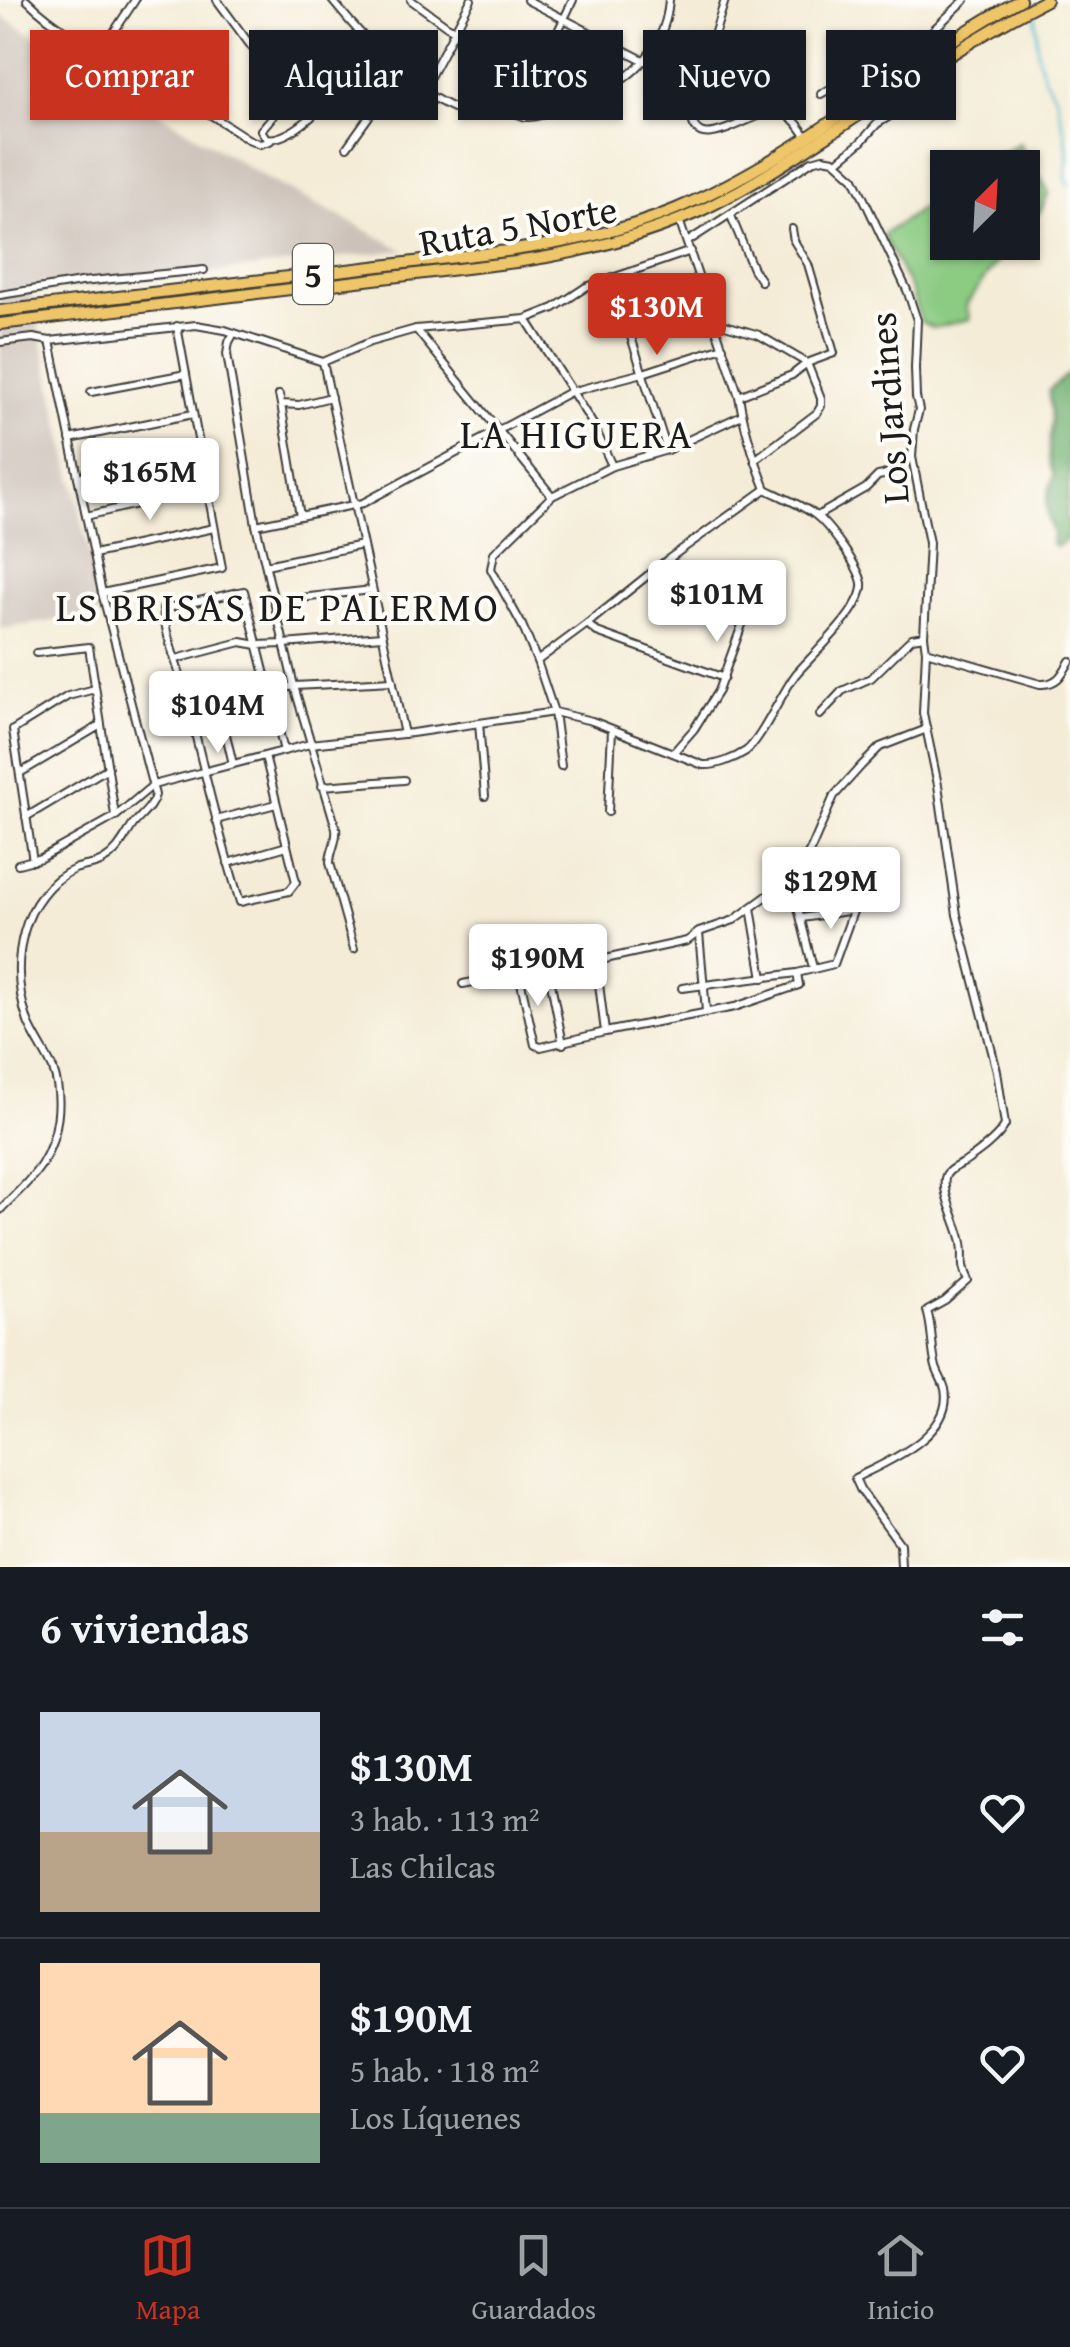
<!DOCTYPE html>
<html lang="es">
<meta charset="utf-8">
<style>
body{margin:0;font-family:"Gentium Book Plus",serif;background:#20242c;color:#f1f3f6;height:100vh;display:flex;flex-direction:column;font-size:38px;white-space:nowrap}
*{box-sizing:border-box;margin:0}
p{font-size:32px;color:#9ea1a6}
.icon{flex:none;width:55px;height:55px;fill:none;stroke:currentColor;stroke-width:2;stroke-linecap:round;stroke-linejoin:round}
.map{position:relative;height:1567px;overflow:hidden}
.drawer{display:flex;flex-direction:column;background:#171b24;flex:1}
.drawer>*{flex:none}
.banner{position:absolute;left:30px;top:30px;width:1010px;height:90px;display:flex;gap:20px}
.needle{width:65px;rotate:24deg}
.tools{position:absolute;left:930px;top:150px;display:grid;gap:20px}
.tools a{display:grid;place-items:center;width:110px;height:110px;border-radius:0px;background:#171b24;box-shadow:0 2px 8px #0004;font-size:50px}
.price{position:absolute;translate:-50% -85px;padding:0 22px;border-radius:10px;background:#fff;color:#222;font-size:32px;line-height:65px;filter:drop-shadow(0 2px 5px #0008)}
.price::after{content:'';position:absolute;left:50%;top:60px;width:30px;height:22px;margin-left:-15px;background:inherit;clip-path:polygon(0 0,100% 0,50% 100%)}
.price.selected{background:#c8321e;color:#fff}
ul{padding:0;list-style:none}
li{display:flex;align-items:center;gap:30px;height:250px;padding:0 40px}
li+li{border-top:2px solid #363941}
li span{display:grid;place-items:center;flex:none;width:280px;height:200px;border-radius:0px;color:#555}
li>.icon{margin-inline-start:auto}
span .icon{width:120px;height:120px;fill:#fffc;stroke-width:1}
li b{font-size:42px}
h2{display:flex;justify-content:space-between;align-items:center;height:120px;padding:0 40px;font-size:42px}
.chip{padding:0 35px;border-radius:0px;background:#171b24;box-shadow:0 2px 8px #0004;font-size:35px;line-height:90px}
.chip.selected{background:#c8321e;color:#fff}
.dock{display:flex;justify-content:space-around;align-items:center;height:140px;border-top:2px solid #363941;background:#171b24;font-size:28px;color:#9ea1a6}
.dock a{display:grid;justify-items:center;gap:5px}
.dock .selected{color:#c8321e}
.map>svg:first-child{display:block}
.industrial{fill:#cdc2b9}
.green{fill:#8bcb82;stroke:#54744f;stroke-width:2.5}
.forest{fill:#70af70;stroke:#466646;stroke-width:2.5}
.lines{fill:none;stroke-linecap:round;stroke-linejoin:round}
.stream{stroke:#4fb7cd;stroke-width:2.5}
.minor-casing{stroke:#3c3b38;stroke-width:10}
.highway-casing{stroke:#3c3b38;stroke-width:14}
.minor{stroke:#fff;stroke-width:6}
.highway{stroke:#eec569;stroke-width:10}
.labels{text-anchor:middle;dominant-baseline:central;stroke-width:8;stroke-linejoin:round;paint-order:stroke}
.shield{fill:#fdfcf7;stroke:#605f5e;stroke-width:2.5}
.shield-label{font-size:35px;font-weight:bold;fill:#1c1c1c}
.street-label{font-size:38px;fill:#1c1c1c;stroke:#fdfcf7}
.neighbourhood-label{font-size:40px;letter-spacing:2.5px;fill:#1c1c1c;stroke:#fdfcf7}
</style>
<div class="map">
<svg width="1070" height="1567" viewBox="0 0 1070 1567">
<rect width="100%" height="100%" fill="#fdfcf7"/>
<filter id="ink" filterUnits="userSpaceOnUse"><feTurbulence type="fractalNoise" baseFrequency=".01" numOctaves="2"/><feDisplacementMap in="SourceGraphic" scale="20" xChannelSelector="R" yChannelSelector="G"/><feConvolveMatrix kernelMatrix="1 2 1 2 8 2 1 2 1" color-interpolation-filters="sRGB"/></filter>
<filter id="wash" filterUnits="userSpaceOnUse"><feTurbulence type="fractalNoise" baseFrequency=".0048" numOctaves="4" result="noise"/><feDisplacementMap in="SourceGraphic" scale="40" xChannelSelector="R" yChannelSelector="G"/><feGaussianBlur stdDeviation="2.25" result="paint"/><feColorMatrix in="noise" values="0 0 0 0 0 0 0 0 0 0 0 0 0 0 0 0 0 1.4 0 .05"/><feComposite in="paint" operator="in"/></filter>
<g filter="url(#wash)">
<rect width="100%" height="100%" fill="#f4ecd7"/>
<path class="industrial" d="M0,15L266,178L404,250L31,293L103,613L0,629Z"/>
<g class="green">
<path d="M1019,143L1049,192L1041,210L1023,226L1022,168L982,167Z"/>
<path d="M947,191L948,242L1010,243L966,305L970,319L934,328L921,322L911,290L883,235Z"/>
</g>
<path class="forest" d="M1066,375L1070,376L1067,454L1070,472L1066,517L1069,524L1068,539L1056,547L1051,543C1055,532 1051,529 1048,518C1045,502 1048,491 1054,476C1046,457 1049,444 1051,425C1052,414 1048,401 1049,390Z"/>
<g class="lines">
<path class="stream" d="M1035,12L1038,58L1045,79L1056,98L1065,133L1068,151L1066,178L1070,186"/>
</g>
</g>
<g filter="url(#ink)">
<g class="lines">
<g class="minor-casing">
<g id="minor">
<path d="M27,0C62,35 111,57 154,81C186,98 217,119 248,139L260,144L270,141"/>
<path d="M217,0L285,92V102L261,130L266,138C294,144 340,88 359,69L369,63"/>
<path d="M332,0C363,38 412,92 458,110C476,117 494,110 512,112C517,113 521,116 526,117C537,118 552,111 563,107C616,92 665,59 669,0"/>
<path d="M411,0L447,26L539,71"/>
<path d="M527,0L645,61"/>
<path d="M725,0L691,109C691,165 754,107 778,112C793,115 800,127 808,139"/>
<path d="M359,34L369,63L397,77"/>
<path d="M100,53L135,0"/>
<path d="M423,90L471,0"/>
<path d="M821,94L929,34L965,0"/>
<path d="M515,112L526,98L573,0"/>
<path d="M347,147L397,77L409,79"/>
<path d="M837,162L861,142L877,124L927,93"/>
<path d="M731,216L753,269L761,281"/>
<path d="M687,242L812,161L823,158L834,160L854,178L907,290L917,320L915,368L916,397L919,410L914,429L912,457L929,543L924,636L926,651L923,713L938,785L957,915L997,1071L1005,1125C998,1139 978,1153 965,1162C958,1166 950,1168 946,1175C939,1191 960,1226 962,1243C965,1260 959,1263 968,1281L945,1301L927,1311C933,1329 931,1349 936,1367C938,1374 943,1381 945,1389C954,1435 887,1462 855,1478L860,1489L900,1544L901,1567"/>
<path d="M612,277L667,450"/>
<path d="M0,295L81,282L204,270"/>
<path d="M526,319L594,426L612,466"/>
<path d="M715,322L759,335L807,363L821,398V406L817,413L755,460"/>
<path d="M416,329L552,496"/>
<path d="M234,333L229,342L227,354L256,525L294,686L336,828C338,841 330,850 330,863L354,949"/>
<path d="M0,342L33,338L50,341L196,325L225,330L323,362L370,342L416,329L526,319L554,308L586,287L691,251"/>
<path d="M323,362L404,734"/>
<path d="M91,392L186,374"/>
<path d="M279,395L281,404L299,405L331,397"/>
<path d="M739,396L792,375L807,363L834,353L808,264L794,241L792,229"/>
<path d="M281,404L300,516"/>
<path d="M70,439L193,414"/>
<path d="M78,477L200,450"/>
<path d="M86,516L206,488"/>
<path d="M817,516L866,488L878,476C891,475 900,463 912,457"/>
<path d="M256,525L363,503L570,392L643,373L723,347"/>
<path d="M94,554L214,528"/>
<path d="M667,560L740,600L747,611L718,691L694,729L673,753"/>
<path d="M266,565L362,545"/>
<path d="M102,593L222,568L177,326"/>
<path d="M274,601L372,590"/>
<path d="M587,624L597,632L724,678"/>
<path d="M926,651L1040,684C1057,685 1062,675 1070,661"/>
<path d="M36,653L89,647L115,815"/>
<path d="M176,659L241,642L257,645L284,644L382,636"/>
<path d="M537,661L587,624L667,560L766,489"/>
<path d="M280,689L294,686L393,681"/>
<path d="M187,698L232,689"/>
<path d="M820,715L842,691L871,678L912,638L924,636"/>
<path d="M223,722L233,764"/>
<path d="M479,723L485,796"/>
<path d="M265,756L296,882L289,891L240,902C219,835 203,767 187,699C179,668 166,640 163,609L244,591L284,751"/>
<path d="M561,766L554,712L537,661L522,625L491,569L494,553L552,496L612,466L667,450L742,415"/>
<path d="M20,773L101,725"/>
<path d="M322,786L404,780"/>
<path d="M608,812L612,730"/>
<path d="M26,817L108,768"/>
<path d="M216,820L276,804"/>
<path d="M33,861L13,730L68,696L95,689"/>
<path d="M228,863L287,846"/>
<path d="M18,864L41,858L116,816L153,785L310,744L412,733L554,712L592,721L703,765C716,766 734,759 746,751C761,740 782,692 796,674C812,655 865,608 862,583C859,566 828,524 814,514C799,504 782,497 766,489C754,459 744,428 739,396L679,220"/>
<path d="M751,908L763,978"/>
<path d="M802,918L854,910"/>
<path d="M699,933L706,1011"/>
<path d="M603,960L597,968L605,1032"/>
<path d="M548,968L563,1044"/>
<path d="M519,974L535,1045L541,1047L605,1032L735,1007L799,985L797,973L834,964L859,895L852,873L792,884L813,968"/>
<path d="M463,984L533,970L605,959L687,941L699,932L734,920L771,893L792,884L812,847L834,796L861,766L880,747L927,729"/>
<path d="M682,988L797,973"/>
<path d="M0,1210C14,1195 30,1182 41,1165C58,1138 64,1100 53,1069C46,1053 35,1039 28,1022C18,993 16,961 24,932C31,906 49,880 75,869C85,865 95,866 104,860C118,852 124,838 133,825C141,815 152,808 155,795L102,593L50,341"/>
</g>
</g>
<g class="highway-casing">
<g id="highway">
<path d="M0,311L507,251C564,243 622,232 676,209C800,157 902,64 1020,0"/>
<path d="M0,324L516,262C579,253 642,237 700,211C749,188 793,158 838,129C906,84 973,37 1046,0"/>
</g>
</g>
<use href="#minor" class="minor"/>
<use href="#highway" class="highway"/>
</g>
</g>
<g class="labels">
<rect class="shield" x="293" y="244" width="40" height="60" rx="8"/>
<g class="shield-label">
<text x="313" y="274">5</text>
</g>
<g class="street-label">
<text transform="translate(518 225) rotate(-10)">Ruta 5 Norte</text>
<text transform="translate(888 408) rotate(-94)">Los Jardines</text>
</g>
<g class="neighbourhood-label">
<text x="577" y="433">LA HIGUERA</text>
<text x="278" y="606">LS BRISAS DE PALERMO</text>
</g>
</g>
</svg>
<div class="tools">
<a><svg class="needle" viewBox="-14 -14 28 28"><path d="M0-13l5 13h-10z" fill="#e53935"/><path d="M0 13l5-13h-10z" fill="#9ea1a6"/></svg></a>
</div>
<b class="price selected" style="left:657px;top:358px">$130M</b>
<b class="price" style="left:150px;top:523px">$165M</b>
<b class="price" style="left:717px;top:645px">$101M</b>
<b class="price" style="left:218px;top:756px">$104M</b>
<b class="price" style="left:831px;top:932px">$129M</b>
<b class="price" style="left:538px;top:1009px">$190M</b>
<div class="banner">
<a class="chip selected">Comprar</a>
<a class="chip">Alquilar</a>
<a class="chip">Filtros</a>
<a class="chip">Nuevo</a>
<a class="chip">Piso</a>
</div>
</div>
<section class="drawer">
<h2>6 viviendas<svg class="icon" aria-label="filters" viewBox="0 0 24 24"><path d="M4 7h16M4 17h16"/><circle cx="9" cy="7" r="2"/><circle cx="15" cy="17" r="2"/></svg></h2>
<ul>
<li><span style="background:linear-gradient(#c9d6e8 60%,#b9a48a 0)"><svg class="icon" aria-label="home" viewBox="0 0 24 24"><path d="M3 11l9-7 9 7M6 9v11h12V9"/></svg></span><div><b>$130M</b><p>3 hab. · 113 m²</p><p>Las Chilcas</p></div><svg class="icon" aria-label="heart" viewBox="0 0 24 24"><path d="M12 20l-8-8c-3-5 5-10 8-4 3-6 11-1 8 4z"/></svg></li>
<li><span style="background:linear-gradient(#ffd9b3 75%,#7fa58c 0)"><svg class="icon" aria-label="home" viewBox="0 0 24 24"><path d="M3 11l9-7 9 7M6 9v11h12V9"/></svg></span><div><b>$190M</b><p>5 hab. · 118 m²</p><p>Los Líquenes</p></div><svg class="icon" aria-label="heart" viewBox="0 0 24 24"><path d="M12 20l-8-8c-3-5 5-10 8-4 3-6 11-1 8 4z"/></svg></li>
</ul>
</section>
<nav class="dock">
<a class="selected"><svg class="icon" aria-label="map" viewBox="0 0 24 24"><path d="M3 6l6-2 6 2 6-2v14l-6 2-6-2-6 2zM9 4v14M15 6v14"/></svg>Mapa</a>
<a><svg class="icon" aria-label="saved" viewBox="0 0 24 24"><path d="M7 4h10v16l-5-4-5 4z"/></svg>Guardados</a>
<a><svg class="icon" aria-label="home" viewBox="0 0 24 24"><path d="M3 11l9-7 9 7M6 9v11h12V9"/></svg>Inicio</a>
</nav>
